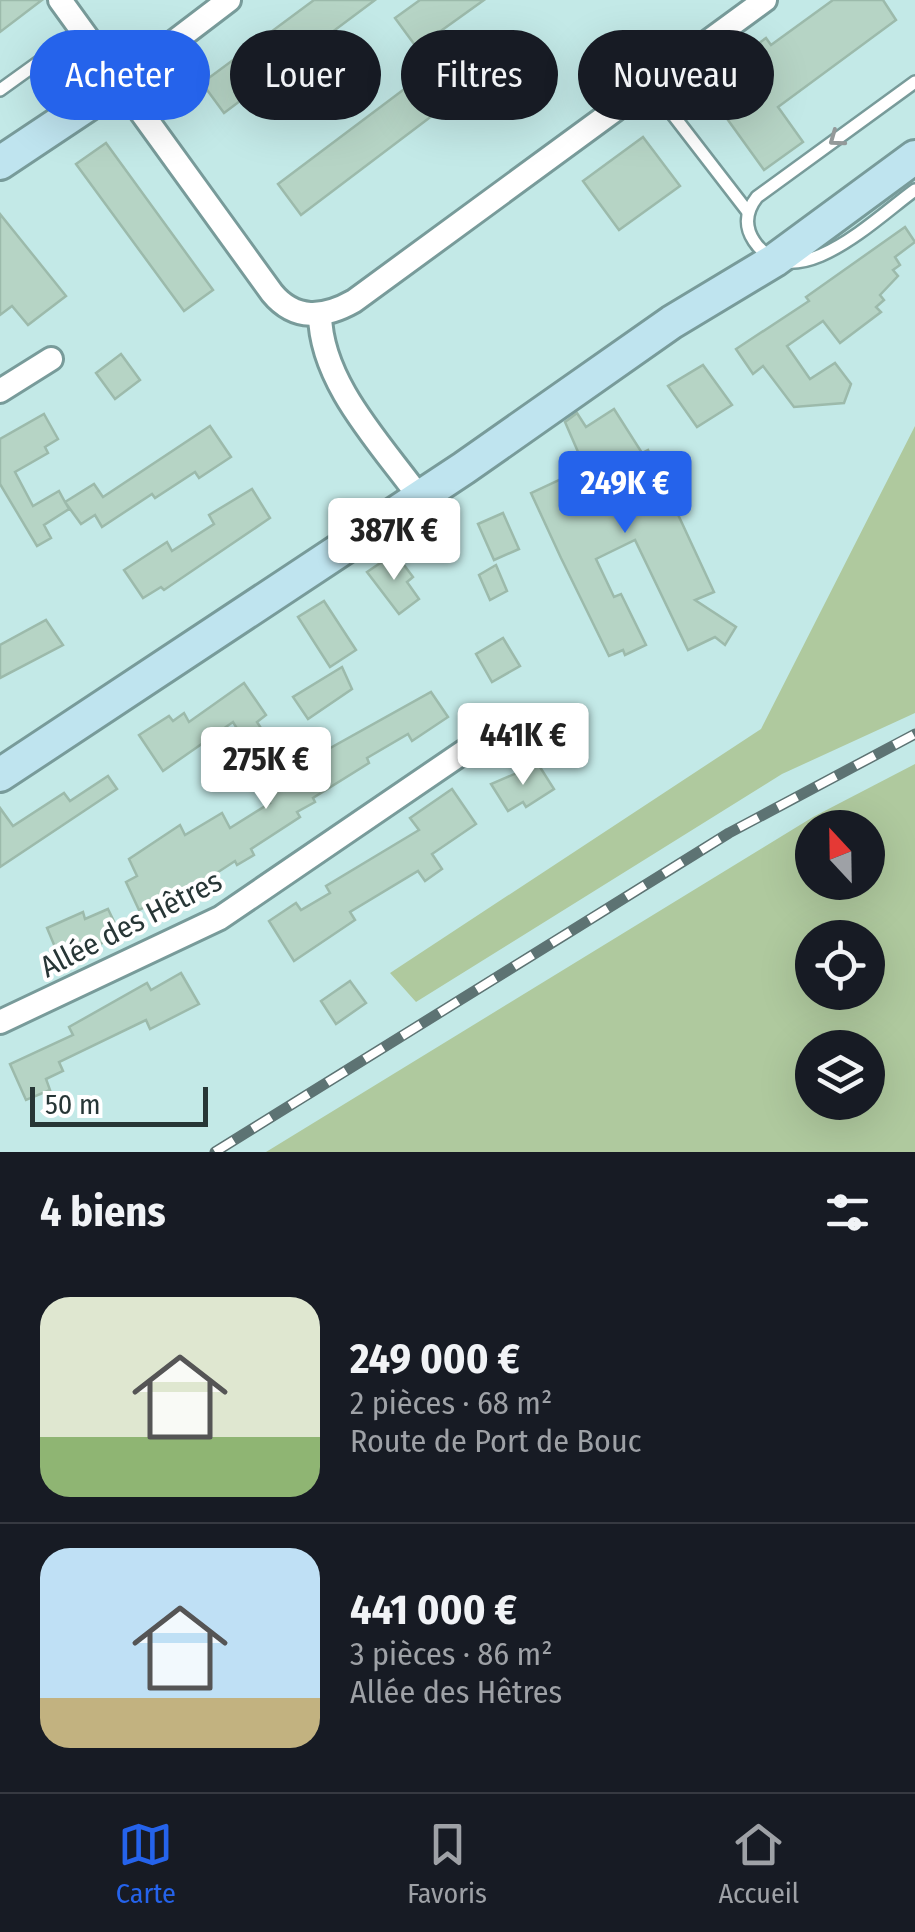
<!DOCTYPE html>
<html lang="fr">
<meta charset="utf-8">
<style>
body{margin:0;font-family:"Fira Sans Condensed",sans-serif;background:#20242c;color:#f1f3f6;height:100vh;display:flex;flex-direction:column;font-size:38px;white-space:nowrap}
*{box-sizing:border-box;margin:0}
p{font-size:32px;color:#9ea1a6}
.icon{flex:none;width:55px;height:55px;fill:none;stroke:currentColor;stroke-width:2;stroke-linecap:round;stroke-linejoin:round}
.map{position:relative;height:1152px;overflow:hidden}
.details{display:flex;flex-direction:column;background:#171b24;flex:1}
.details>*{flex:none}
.top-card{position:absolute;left:30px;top:30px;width:855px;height:90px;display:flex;gap:20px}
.needle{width:65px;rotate:338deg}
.fabs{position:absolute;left:795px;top:810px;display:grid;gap:20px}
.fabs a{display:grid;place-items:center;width:90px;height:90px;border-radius:50%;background:#171b24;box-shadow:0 10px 40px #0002;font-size:50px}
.scale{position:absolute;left:30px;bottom:25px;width:178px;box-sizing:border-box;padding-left:10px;border:5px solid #273636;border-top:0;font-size:28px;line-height:35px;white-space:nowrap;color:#273636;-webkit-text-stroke:8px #fff;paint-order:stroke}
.price{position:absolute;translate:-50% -85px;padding:0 22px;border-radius:10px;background:#fff;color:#222;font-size:32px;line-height:65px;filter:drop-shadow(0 2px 5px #0008)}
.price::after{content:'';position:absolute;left:50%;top:60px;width:30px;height:22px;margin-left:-15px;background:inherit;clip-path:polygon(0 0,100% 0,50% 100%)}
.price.on{background:#2563eb;color:#fff}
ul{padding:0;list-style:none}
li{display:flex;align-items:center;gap:30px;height:250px;padding:0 40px}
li+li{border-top:2px solid #363941}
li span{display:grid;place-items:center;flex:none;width:280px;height:200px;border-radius:30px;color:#555}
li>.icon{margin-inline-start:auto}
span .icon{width:120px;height:120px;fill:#fffc;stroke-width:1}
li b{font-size:42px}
h2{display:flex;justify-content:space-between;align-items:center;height:120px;padding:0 40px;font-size:42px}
.chip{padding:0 35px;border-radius:45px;background:#171b24;box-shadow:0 10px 40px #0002;font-size:35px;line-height:90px}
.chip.on{background:#2563eb;color:#fff}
.menu{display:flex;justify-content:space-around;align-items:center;height:140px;border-top:2px solid #363941;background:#171b24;font-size:28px;color:#9ea1a6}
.menu a{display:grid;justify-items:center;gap:5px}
.menu .on{color:#2563eb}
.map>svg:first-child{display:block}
.green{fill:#afc99e;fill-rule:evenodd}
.building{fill:#b6d4c5;stroke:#9cbaab;stroke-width:2.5}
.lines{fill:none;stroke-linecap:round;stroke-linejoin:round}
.lane-casing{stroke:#789b9a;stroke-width:16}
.street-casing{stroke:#789b9a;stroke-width:28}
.secondary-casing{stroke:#789b9a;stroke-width:38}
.lane{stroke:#fff;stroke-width:11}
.street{stroke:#fff;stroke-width:22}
.secondary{stroke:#bfe4ef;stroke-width:32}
.rail-casing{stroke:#5d7373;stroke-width:11}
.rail{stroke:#fff;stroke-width:8;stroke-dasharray:22;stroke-linecap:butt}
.oneway{stroke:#939a9a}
.labels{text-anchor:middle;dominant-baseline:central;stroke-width:8;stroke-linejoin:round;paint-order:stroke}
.street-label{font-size:30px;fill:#273636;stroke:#fff}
</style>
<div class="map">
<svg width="915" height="1152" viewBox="0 0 915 1152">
<rect width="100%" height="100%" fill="#c3e9e7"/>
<g class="green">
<path d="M915,426V713L782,774L416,1002L390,973L761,729Z"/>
<path d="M915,764V1152H266L813,817ZM812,828H868V882H812ZM812,938H868V992H812ZM812,1048H868V1102H812Z"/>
</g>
<g class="building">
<path d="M0,0H42L0,32Z"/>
<path d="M314,0H375L224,113L202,83Z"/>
<path d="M420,0H484L417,48L395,18Z"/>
<path d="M833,0H883L896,20L778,107L803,142L764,170L702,84L766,38L771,45Z"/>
<path d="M423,75L445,106L301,215L278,184Z"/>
<path d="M643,137L680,186L619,230L583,181Z"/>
<path d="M106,143L213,290L184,311L76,164Z"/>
<path d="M0,214L66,296L28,325L12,306L0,315Z"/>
<path d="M905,227L915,242L895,257L900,265L893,270L898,276L880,295L884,300L876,307L881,312L840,343L823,321L787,346L810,379L835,363L851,384L844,403L794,407L763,366L753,374L736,349L809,301L806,297Z"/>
<path d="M121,354L140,380L115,399L96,373Z"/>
<path d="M703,365L732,405L697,427L668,386Z"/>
<path d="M614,409L642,453L648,450L714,592L695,600L736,627L725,645L715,637L688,650L635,540L596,559L614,597L621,594L646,645L625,655L623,650L609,656L561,558L531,493L585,468L565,422L577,413L586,427Z"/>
<path d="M44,414L58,439L45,447L48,453L15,472L33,506L59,491L65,502L94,484L103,497L210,426L231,457L199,478L195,472L155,498L152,494L102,527L95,515L81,524L65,502L69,509L44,525L51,538L37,546L0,484V439Z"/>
<path d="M252,489L270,518L164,590L161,587L143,598L124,570L167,542L172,551L214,524L209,515Z"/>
<path d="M503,513L519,549L494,560L478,524Z"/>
<path d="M395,553L413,577L407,582L419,599L399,614L367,572Z"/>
<path d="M496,565L507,591L490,600L479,575Z"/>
<path d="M324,601L356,650L330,667L298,617Z"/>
<path d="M46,620L63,645L0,678V645Z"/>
<path d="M503,638L520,666L492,682L476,654Z"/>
<path d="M342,667L352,689L308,719L293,697Z"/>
<path d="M244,683L266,715L257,722L268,739L251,751L233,722L163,771L139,735L169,716L173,721L184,713L189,722Z"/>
<path d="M431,692L448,717L412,741L408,734L367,758L369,763L313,798L315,802L297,812L300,817L251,849L254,855L237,865L235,861L177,899L162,906L159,900L139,910L126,882L137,876L129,859L180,825L185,835L222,813L230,828L270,803L266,797L320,763L316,756Z"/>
<path d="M538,764L554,789L526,807L523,802L508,811L491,784Z"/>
<path d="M108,776L117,789L0,867V808L13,826L64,793L70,801Z"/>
<path d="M452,789L476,824L432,854L442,869L425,881L418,871L350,912L355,920L294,961L269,921L296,903L301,910L330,893L326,886L419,830L410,818Z"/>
<path d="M108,909L121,936L60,959L47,928L83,912L85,919Z"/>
<path d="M181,973L199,1004L150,1029L146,1020L59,1062L63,1071L46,1079L50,1090L26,1100L10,1064L73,1035L69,1027L147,983L151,990Z"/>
<path d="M350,981L366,1003L336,1024L321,1001Z"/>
</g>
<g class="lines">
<g class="lane-casing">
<g id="lane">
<path d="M915,82L757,197C746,211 744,226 754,241C794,301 877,217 915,190"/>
<path d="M650,85L748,212"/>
<path d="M0,90L82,31"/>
</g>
</g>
<g class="street-casing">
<g id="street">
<path d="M60,0L272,293C295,321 324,318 354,301L765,0"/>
<path d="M120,83L229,0"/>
<path d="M320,315C321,383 381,444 420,498"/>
<path d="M0,391L51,359"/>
<path d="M0,1022L220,918L484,738"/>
</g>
</g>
<g class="secondary-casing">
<g id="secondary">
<path d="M0,163L120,83"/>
<path d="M0,775L464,468L672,322L775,260L915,157"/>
</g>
</g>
<use href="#lane" class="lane"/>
<use href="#street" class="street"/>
<use href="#secondary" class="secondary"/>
<g class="rail-casing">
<path id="rail" d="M215,1152L729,833L915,734"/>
</g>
<use href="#rail" class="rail"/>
</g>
<defs><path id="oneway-chevron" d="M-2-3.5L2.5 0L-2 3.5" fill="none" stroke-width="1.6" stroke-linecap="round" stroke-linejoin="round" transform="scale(2.5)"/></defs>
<use class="oneway" href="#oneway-chevron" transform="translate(836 139) rotate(144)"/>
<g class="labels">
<g class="street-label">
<text transform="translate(131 924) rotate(-27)">Allée des Hêtres</text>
</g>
</g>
</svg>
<div class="fabs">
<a><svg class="needle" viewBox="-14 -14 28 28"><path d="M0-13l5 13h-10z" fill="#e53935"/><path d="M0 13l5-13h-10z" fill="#9ea1a6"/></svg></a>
<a><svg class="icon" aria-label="locate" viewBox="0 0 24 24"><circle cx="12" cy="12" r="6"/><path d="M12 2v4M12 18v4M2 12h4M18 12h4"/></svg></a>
<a><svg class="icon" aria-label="layers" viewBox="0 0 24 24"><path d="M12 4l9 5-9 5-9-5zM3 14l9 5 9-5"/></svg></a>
</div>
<div class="scale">50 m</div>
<b class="price on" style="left:625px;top:536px">249K €</b>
<b class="price" style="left:394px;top:583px">387K €</b>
<b class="price" style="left:523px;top:788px">441K €</b>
<b class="price" style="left:266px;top:812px">275K €</b>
<div class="top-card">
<a class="chip on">Acheter</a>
<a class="chip">Louer</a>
<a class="chip">Filtres</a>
<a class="chip">Nouveau</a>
</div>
</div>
<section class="details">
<h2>4 biens<svg class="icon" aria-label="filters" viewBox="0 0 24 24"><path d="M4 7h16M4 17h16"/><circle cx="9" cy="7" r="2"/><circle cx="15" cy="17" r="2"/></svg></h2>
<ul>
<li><span style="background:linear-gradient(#dfe7d0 70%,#8fb573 0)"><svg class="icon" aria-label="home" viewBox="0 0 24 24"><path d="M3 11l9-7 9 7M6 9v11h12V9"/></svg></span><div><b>249 000 €</b><p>2 pièces · 68 m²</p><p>Route de Port de Bouc</p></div></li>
<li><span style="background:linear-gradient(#bfe0f5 75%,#c2b280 0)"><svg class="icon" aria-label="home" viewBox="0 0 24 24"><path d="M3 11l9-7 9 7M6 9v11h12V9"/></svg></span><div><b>441 000 €</b><p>3 pièces · 86 m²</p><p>Allée des Hêtres</p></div></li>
</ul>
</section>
<nav class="menu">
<a class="on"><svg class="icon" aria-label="map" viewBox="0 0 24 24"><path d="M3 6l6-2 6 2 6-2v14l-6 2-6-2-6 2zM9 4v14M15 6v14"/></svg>Carte</a>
<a><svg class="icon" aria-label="saved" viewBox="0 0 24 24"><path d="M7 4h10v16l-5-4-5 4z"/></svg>Favoris</a>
<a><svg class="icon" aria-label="home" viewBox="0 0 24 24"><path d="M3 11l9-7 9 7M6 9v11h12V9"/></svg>Accueil</a>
</nav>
